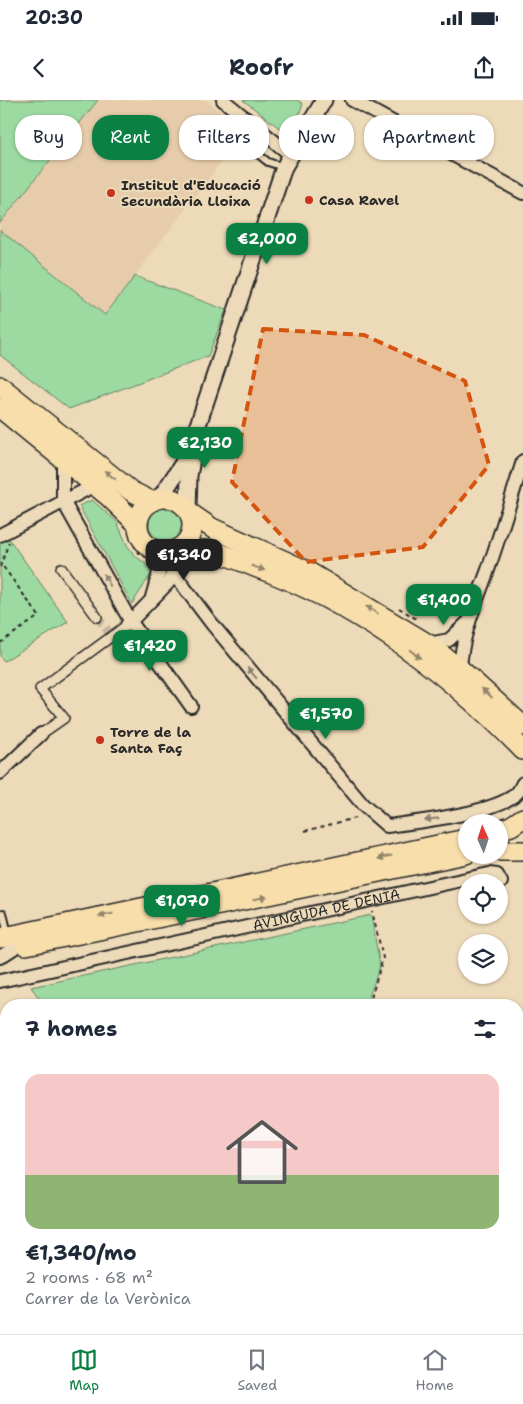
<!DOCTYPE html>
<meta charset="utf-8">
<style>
body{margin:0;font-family:"Shantell Sans",sans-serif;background:#f6f6f7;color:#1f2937;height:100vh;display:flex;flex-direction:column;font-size:19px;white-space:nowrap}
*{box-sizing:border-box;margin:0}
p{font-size:16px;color:#747a83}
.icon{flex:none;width:28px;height:28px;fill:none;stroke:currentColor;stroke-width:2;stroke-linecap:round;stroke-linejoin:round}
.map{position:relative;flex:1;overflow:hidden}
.panel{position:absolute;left:0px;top:899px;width:524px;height:336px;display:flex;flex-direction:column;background:#fff;border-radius:20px 20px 0 0;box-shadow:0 1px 4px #0004}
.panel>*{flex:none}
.top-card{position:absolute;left:15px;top:15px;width:494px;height:45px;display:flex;gap:10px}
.needle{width:32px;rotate:357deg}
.buttons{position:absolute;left:458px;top:714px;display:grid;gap:10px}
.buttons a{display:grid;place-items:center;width:50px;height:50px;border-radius:50%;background:#fff;box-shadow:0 1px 4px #0004;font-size:25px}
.price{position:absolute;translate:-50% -42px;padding:0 11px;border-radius:10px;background:#0b8043;color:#fff;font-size:16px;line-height:32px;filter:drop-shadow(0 1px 2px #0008)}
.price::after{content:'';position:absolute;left:50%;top:30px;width:15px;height:11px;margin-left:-8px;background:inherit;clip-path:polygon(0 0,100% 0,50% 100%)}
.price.current{background:#222;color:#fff}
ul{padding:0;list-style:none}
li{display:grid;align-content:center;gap:10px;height:265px;padding:0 25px}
li span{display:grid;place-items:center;height:155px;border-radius:15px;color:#555}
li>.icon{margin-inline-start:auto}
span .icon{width:90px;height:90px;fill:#fffc;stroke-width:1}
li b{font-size:21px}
h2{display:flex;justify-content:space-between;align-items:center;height:60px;padding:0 25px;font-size:21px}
.tag{padding:0 18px;border-radius:20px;background:#fff;box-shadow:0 1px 4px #0004;font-size:18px;line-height:45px}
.tag.current{background:#0b8043;color:#fff}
.status{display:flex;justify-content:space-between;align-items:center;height:35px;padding:0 25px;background:#fff;direction:ltr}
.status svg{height:14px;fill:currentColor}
header{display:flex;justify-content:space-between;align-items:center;height:65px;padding:0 25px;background:#fff;font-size:22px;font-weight:700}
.menu{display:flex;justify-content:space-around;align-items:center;height:70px;border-top:1px solid #e0e1e3;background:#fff;font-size:14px;color:#747a83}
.menu a{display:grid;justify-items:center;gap:2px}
.menu .current{color:#0b8043}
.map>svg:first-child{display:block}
.built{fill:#e7ccab}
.green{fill:#9cdaa2;stroke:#648266}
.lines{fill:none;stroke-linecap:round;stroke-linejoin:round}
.pedestrian-tunnel{stroke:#c6b79c;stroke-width:9;stroke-dasharray:9 4.5;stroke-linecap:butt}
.service-casing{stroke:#2b2b2b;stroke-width:10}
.pedestrian-casing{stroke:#2b2b2b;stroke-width:12}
.minor-casing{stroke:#2b2b2b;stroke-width:16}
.tertiary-casing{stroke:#2b2b2b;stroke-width:19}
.primary-casing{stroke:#2b2b2b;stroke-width:22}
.path{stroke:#2b2b2b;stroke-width:2;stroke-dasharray:4 4;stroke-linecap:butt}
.service{stroke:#eddab8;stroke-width:6}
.pedestrian{stroke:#eddab8;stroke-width:9}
.minor{stroke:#eddab8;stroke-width:12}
.tertiary{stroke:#eddab8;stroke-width:15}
.primary{stroke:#f8deab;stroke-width:19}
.oneway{fill:#92846b}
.oneway2{fill:#8c8272}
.marked{fill:#d5540f;fill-opacity:0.2;stroke:#d5540f;stroke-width:4;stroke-dasharray:10 6;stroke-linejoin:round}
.poi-dot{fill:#c8321e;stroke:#eddab8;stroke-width:2}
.labels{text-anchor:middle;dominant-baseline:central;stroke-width:4;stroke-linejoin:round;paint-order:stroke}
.poi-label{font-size:14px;font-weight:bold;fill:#2b2b2b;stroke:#eddab8;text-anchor:start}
.street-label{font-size:14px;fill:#2b2b2b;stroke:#eddab8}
</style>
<div class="status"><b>20:30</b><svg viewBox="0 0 49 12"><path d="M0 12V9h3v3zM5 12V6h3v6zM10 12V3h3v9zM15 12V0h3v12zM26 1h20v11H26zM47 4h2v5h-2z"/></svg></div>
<header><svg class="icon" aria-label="back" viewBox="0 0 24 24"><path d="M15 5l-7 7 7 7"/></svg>Roofr<svg class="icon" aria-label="share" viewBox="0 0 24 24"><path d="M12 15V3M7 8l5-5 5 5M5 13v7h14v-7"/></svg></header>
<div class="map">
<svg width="523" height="1234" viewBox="0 0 523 1234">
<rect width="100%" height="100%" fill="#eddab8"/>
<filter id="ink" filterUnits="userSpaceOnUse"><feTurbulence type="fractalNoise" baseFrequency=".02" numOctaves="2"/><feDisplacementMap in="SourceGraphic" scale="10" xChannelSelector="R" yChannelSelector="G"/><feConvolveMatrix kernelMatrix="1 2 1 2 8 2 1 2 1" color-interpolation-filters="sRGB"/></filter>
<g filter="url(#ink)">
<path class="built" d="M98,0H206L244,32L105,215L0,130V123Z"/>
<g class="green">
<path d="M0,0H98L0,123Z"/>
<path d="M243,0H297L303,4L291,37Z"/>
<path d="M0,130L105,215L135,176L226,210L208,256L69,309L0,255Z"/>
<path d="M92,400L117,422L127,445L135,456L145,463L151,474L132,504L79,406Z"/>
<circle cx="166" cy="424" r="17"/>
<path d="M4,432L68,522L4,561L0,556V435Z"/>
<path d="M371,815L380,866L366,905H44L31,887Z"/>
<path d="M6,969V1229H202L199,1234H0V973Z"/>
<path d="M518,1165L523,1168V1234H234L236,1229H518Z"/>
</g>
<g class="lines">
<path class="pedestrian-tunnel" d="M97,517L108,531"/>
<g class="service-casing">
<g id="service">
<path d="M226,29L268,62L283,67"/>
<path d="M3,813L7,830"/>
</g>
</g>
<g class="pedestrian-casing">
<g id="pedestrian">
<path d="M61,468L97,517"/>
<path d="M41,634L64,618L40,589L127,525"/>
</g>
</g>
<g class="minor-casing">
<g id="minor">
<path d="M223,0L291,55"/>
<path d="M352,0L523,93"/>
<path d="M63,359V401L131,522L191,606"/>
<path d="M0,435L95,385"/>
<path d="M175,468L178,479L212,524L363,705L387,726C418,722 496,713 517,693C520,690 521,686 523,683"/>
<path d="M152,497L159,473L155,451"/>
<path d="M127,525L168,483L175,468L170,452"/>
<path d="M428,544L449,540L468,522"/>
<path d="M460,569C462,532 477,501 489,467C501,432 512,396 523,361"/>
<path d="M0,673L41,634"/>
<path d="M0,857L14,848"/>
<path id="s1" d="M0,881L489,774L497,775L501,782"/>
</g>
</g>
<g class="tertiary-casing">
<g id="tertiary">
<path d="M160,398L183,363L198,325L284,67L324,0"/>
<path d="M188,410L189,376L193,354"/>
</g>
</g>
<g class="primary-casing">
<g id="primary">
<path d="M0,286L131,391L151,401"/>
<path d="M0,308L109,397L137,424"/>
<circle cx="165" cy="425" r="27"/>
<path d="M190,413L212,428L307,471L428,544L460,569L523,626"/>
<path d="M177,450C188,450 201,449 212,451C226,455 241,461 255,467C358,504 447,572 523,650"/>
<path d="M499,730L511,726L523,718"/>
<path d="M499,751H523"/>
<path d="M0,838L466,739"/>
<path d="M26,845L466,754"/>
</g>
</g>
<g class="path">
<path d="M130,437L137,451L145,457"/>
<path d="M0,467L9,442"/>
<path d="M399,508L418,520"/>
<path d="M0,543L39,516L2,465"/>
<path d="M305,731L359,717"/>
<path d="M369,905L383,858L372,811"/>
<path d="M215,1234L218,1229"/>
</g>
<use href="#service" class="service"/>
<use href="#pedestrian" class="pedestrian"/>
<use href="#minor" class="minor"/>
<use href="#tertiary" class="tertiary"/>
<use href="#primary" class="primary"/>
</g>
<defs><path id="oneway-solid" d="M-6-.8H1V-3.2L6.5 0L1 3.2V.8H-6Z" transform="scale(1.25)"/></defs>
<g class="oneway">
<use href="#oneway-solid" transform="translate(110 375) rotate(-141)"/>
<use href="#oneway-solid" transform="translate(258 468) rotate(20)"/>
<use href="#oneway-solid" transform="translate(372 510) rotate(-149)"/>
<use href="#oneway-solid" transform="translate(415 554) rotate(38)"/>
<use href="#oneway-solid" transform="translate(487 593) rotate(-138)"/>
<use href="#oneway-solid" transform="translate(385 757) rotate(168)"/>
<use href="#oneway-solid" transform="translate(260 798) rotate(-12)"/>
<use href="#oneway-solid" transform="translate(106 815) rotate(168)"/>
</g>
<g class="oneway2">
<use href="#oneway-solid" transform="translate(107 480) rotate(-119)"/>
<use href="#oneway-solid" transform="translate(252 573) rotate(-130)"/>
<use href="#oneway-solid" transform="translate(432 719) rotate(172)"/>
</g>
</g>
<path class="marked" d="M263,229L364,235L465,281L489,365L423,447L306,462L232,382Z"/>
<g class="poi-dot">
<circle cx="111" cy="93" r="5"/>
<circle cx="309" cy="100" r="5"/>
<circle cx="100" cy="640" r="5"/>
</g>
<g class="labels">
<g class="poi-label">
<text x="121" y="85">Institut d'Educació<tspan x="121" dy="16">Secundària Lloixa</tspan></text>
<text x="319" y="100">Casa Ravel</text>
<text x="110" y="632">Torre de la<tspan x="110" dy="16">Santa Faç</tspan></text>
</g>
<g class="street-label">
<text stroke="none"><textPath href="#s1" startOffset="334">AVINGUDA DE DÉNIA</textPath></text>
</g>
</g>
</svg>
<div class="buttons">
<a><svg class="needle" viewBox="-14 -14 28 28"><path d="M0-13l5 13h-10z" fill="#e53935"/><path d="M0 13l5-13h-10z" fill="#747a83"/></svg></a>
<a><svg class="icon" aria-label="locate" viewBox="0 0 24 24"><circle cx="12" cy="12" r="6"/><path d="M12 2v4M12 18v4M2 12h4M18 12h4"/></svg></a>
<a><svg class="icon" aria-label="layers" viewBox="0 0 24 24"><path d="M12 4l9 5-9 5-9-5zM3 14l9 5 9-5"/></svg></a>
</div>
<b class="price" style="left:267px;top:165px">€2,000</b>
<b class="price" style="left:205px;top:369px">€2,130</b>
<b class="price current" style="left:184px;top:481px">€1,340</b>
<b class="price" style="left:444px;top:526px">€1,400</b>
<b class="price" style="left:150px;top:572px">€1,420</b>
<b class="price" style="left:326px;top:640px">€1,570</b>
<b class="price" style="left:182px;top:827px">€1,070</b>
<div class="top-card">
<a class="tag">Buy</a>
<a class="tag current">Rent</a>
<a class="tag">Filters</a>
<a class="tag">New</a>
<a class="tag">Apartment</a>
</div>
<section class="panel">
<h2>7 homes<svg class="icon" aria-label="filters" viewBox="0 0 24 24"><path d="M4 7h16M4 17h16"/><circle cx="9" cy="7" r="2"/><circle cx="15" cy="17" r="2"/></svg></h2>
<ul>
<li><span style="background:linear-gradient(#f6c9c9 65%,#8fb573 0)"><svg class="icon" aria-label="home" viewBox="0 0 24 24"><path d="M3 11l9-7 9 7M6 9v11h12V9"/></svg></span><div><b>€1,340/mo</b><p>2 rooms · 68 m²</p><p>Carrer de la Verònica</p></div></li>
</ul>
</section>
</div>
<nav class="menu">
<a class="current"><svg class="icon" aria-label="map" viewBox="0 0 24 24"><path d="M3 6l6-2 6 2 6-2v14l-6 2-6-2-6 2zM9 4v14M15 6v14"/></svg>Map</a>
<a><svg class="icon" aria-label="saved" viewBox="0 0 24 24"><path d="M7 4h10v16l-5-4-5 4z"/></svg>Saved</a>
<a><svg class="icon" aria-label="home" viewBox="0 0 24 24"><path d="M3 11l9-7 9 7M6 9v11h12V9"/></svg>Home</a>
</nav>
